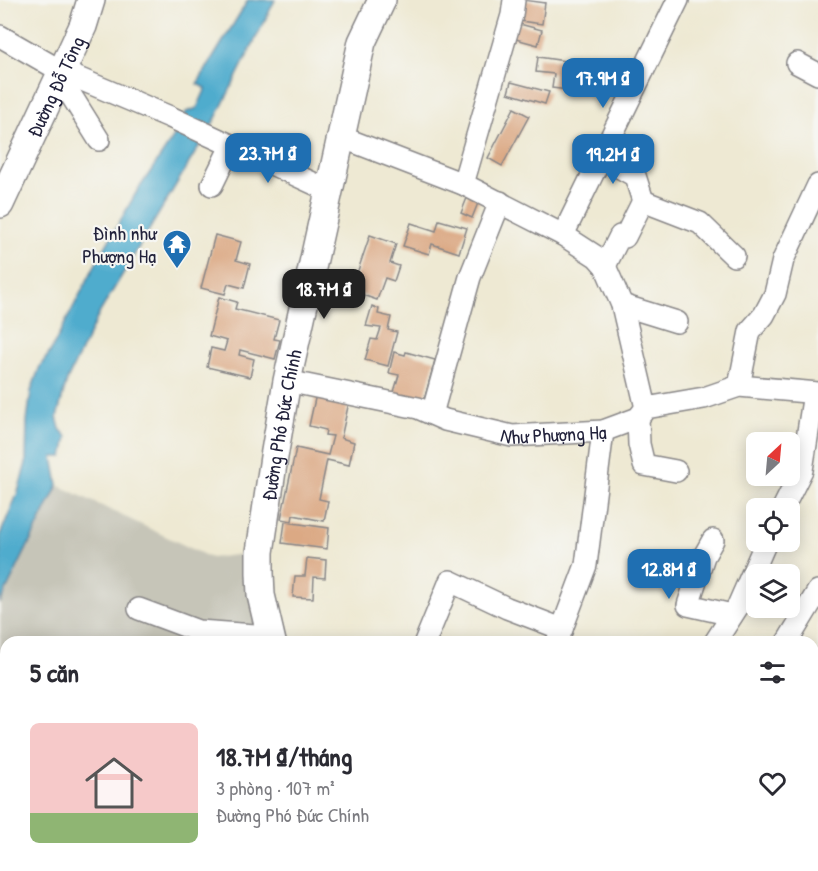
<!DOCTYPE html>
<html lang="vi">
<meta charset="utf-8">
<style>
body{margin:0;font-family:"Patrick Hand",sans-serif;background:#f7f7f7;color:#2b2b33;height:100vh;display:flex;flex-direction:column;font-size:22px;white-space:nowrap}
*{box-sizing:border-box;margin:0}
p{font-size:20px;color:#7c7c81}
.icon{flex:none;width:33px;height:33px;fill:none;stroke:currentColor;stroke-width:2;stroke-linecap:round;stroke-linejoin:round}
.map{position:relative;flex:1;overflow:hidden}
.panel{position:absolute;left:0px;top:636px;width:819px;height:236px;display:flex;flex-direction:column;background:#fff;border-radius:18px 18px 0 0;box-shadow:0 3px 15px #0003}
.panel>*{flex:none}
.needle{width:39px;rotate:26deg}
.fabs{position:absolute;left:746px;top:432px;display:grid;gap:12px}
.fabs a{display:grid;place-items:center;width:54px;height:54px;border-radius:9px;background:#fff;box-shadow:0 3px 15px #0003;font-size:30px}
.price{position:absolute;translate:-50% -51px;padding:0 14px;border-radius:12px;background:#1f6fb2;color:#fff;font-size:20px;line-height:39px;filter:drop-shadow(0 2px 3px #0008)}
.price::after{content:'';position:absolute;left:50%;top:36px;width:18px;height:14px;margin-left:-9px;background:inherit;clip-path:polygon(0 0,100% 0,50% 100%)}
.price.selected{background:#222;color:#fff}
ul{padding:0;list-style:none}
li{display:flex;align-items:center;gap:18px;height:150px;padding:0 30px}
li+li{border-top:2px solid #e1e1e2}
li span{display:grid;place-items:center;flex:none;width:168px;height:120px;border-radius:9px;color:#555}
li>.icon{margin-inline-start:auto}
span .icon{width:72px;height:72px;fill:#fffc;stroke-width:1}
li b{font-size:26px}
h2{display:flex;justify-content:space-between;align-items:center;height:72px;padding:0 30px;font-size:26px}
.map>svg:first-child{display:block}
.industrial{fill:#c6c5b8}
.water{fill:#4faccd;stroke:#386784;stroke-width:1.5}
.building{fill:#dba984}
.lines{fill:none;stroke-linecap:round;stroke-linejoin:round}
.minor-casing{stroke:#888687;stroke-width:24}
.major-casing{stroke:#888687;stroke-width:30}
.minor{stroke:#fff;stroke-width:21}
.major{stroke:#fff;stroke-width:27}
.labels{text-anchor:middle;dominant-baseline:central;stroke-width:4.5;stroke-linejoin:round;paint-order:stroke}
.street-label{font-size:20px;fill:#22223b;stroke:#f6f6f2}
.poi-label{font-size:20px;fill:#22223b;stroke:#f6f6f2;text-anchor:end}
</style>
<div class="map">
<svg width="818" height="871" viewBox="0 0 818 871">
<rect width="100%" height="100%" fill="#f6f6f2"/>
<filter id="ink" filterUnits="userSpaceOnUse"><feTurbulence type="fractalNoise" baseFrequency=".0167" numOctaves="2"/><feDisplacementMap in="SourceGraphic" scale="12" xChannelSelector="R" yChannelSelector="G"/><feConvolveMatrix kernelMatrix="1 2 1 2 8 2 1 2 1" color-interpolation-filters="sRGB"/></filter>
<filter id="wash" filterUnits="userSpaceOnUse"><feTurbulence type="fractalNoise" baseFrequency=".008" numOctaves="4" result="noise"/><feDisplacementMap in="SourceGraphic" scale="24" xChannelSelector="R" yChannelSelector="G"/><feGaussianBlur stdDeviation="1.35" result="paint"/><feColorMatrix in="noise" values="0 0 0 0 0 0 0 0 0 0 0 0 0 0 0 0 0 1.4 0 .05"/><feComposite in="paint" operator="in"/></filter>
<g filter="url(#wash)">
<rect width="100%" height="100%" fill="#eee9d3"/>
<g class="industrial">
<path d="M58,485L211,558L260,552L272,642H6V862L0,860V603Z"/>
<path d="M19,866H412L417,871H39Z"/>
</g>
<path class="water" d="M248,0H275L216,118L100,312L67,380L57,417L60,429L67,437L63,457H53L58,485L0,603V535L18,492L26,463L27,421L31,391L40,366L49,354L94,267L136,193L177,132L186,112L197,108L206,88L197,84Z"/>
<g id="blocks">
<g class="building">
<path d="M523,0L545,3L542,24L520,21Z"/>
<path d="M516,23L542,30L538,45L512,38Z"/>
<path d="M538,57L572,62L568,90L552,88L554,74L536,72Z"/>
<path d="M511,82L549,92L545,104L508,93Z"/>
<path d="M514,108L529,116L502,166L488,158Z"/>
<path d="M469,193L480,198L472,218L461,213Z"/>
<path d="M439,220L467,228L459,253L432,244L429,254L403,246L411,223L436,231Z"/>
<path d="M215,235L241,242L236,260L250,264L244,288L228,284L225,294L201,288Z"/>
<path d="M370,235L396,244L390,263L399,266L394,281L385,278L377,300L351,291Z"/>
<path d="M219,297L237,302L235,309L279,320L274,339L280,340L275,359L240,350L239,355L254,359L250,377L207,367L211,348L224,351L227,341L209,336Z"/>
<path d="M372,306L379,309L378,314L391,317L388,330L397,332L388,366L365,360L371,339L377,340L381,328L366,326Z"/>
<path d="M394,352L405,355L406,352L435,360L423,404L393,395L399,375L389,373Z"/>
<path d="M316,394L349,402L341,438L354,442L349,465L327,460L319,499L328,501L324,521L293,515L292,521L281,519L296,448L328,455L333,436L325,435L326,430L309,426Z"/>
<path d="M285,522L329,528L327,549L282,543Z"/>
<path d="M307,558L326,560L325,578L314,577L313,598L293,597L295,576H305Z"/>
</g>
</g>
</g>
<g filter="url(#ink)">
<use href="#blocks" fill-opacity="0" stroke="#888687" stroke-width="1.5"/>
<g class="lines">
<g class="minor-casing">
<g id="minor">
<path d="M0,36L61,71L170,117L330,191"/>
<path d="M797,63L818,74"/>
<path d="M59,76L99,140"/>
<path d="M341,137L463,184L563,235L597,257L605,266L622,305L646,408"/>
<path d="M601,157L635,176L643,201"/>
<path d="M463,184L512,15L514,0"/>
<path d="M212,185L231,146"/>
<path d="M563,235L678,0"/>
<path d="M605,266L620,236L625,237L643,201L700,223L734,256"/>
<path d="M622,305L677,322"/>
<path id="s1" d="M287,381L418,408L445,420L512,436L603,431L638,418L646,408L704,398L739,386L818,393"/>
<path d="M739,386L750,331L764,315L775,294L783,260L818,185"/>
<path d="M432,414L470,277L500,202"/>
<path d="M638,418L639,444L644,465L676,471"/>
<path d="M783,508L802,470L814,393"/>
<path d="M713,540L704,556L688,605L732,615"/>
<path d="M139,609L198,631L270,636"/>
<path d="M425,642L450,581L507,608L562,629"/>
<path d="M557,642L586,565L603,431"/>
<path d="M715,642L737,608L766,542"/>
<path d="M787,642L818,591"/>
<path d="M0,686L6,689"/>
<path d="M627,866L636,871"/>
<path d="M143,871L145,866"/>
</g>
</g>
<g class="major-casing">
<g id="major">
<path id="s2" d="M0,204L83,26L91,0"/>
<path id="s3" d="M272,642L261,595L260,573V552L274,457L287,381L362,42L382,0"/>
<path d="M412,866L417,871"/>
</g>
</g>
<use href="#minor" class="minor"/>
<use href="#major" class="major"/>
</g>
</g>
<defs>
<g id="temple-pin" transform="scale(1.5)"><path d="M0 17L-7.5 6A9.5 9.5 0 1 1 7.5 6Z" fill="#1f6fb2" stroke="#f6f6f2"/><path d="M0-6L5-2H3V0L6.5 2.5H4V6H1.5V3h-3V6H-4V2.5H-6.5L-3 0V-2H-5Z" fill="#fff"/></g>
</defs>
<g fill-rule="evenodd">
<use href="#temple-pin" x="177" y="244"/>
</g>
<g class="labels">
<g class="street-label">
<text stroke="none"><textPath href="#s2" startOffset="130">Đường Đỗ Tông</textPath></text>
<text stroke="none"><textPath href="#s3" startOffset="220">Đường Phó Đức Chính</textPath></text>
<text stroke="none"><textPath href="#s1" startOffset="274">Như Phượng Hạ</textPath></text>
</g>
<g class="poi-label">
<text x="156" y="232">Đình như<tspan x="156" dy="23">Phượng Hạ</tspan></text>
</g>
</g>
</svg>
<div class="fabs">
<a><svg class="needle" viewBox="-14 -14 28 28"><path d="M0-13l5 13h-10z" fill="#e53935"/><path d="M0 13l5-13h-10z" fill="#7c7c81"/></svg></a>
<a><svg class="icon" aria-label="locate" viewBox="0 0 24 24"><circle cx="12" cy="12" r="6"/><path d="M12 2v4M12 18v4M2 12h4M18 12h4"/></svg></a>
<a><svg class="icon" aria-label="layers" viewBox="0 0 24 24"><path d="M12 4l9 5-9 5-9-5zM3 14l9 5 9-5"/></svg></a>
</div>
<b class="price" style="left:603px;top:109px">17.9M ₫</b>
<b class="price" style="left:268px;top:184px">23.7M ₫</b>
<b class="price" style="left:613px;top:185px">19.2M ₫</b>
<b class="price selected" style="left:324px;top:320px">18.7M ₫</b>
<b class="price" style="left:669px;top:600px">12.8M ₫</b>
<section class="panel">
<h2>5 căn<svg class="icon" aria-label="filters" viewBox="0 0 24 24"><path d="M4 7h16M4 17h16"/><circle cx="9" cy="7" r="2"/><circle cx="15" cy="17" r="2"/></svg></h2>
<ul>
<li><span style="background:linear-gradient(#f6c9c9 75%,#8fb573 0)"><svg class="icon" aria-label="home" viewBox="0 0 24 24"><path d="M3 11l9-7 9 7M6 9v11h12V9"/></svg></span><div><b>18.7M ₫/tháng</b><p>3 phòng · 107 m²</p><p>Đường Phó Đức Chính</p></div><svg class="icon" aria-label="heart" viewBox="0 0 24 24"><path d="M12 20l-8-8c-3-5 5-10 8-4 3-6 11-1 8 4z"/></svg></li>
</ul>
</section>
</div>
